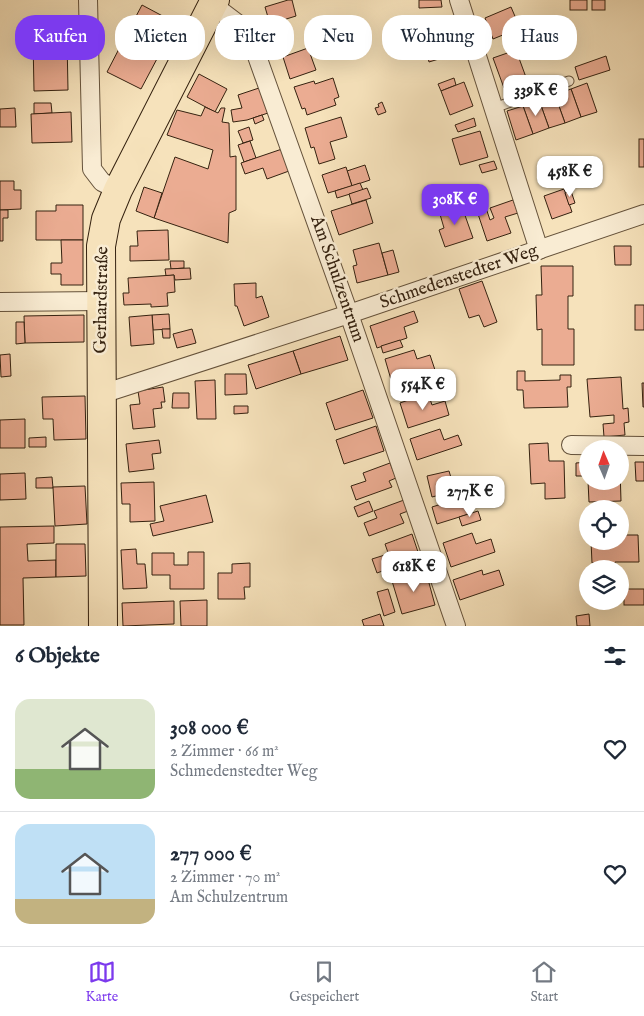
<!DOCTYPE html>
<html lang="de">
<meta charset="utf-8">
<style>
body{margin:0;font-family:"IM FELL English",serif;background:#f2f2f3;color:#1f2937;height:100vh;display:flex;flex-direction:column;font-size:19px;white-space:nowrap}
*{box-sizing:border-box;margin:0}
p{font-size:16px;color:#747a83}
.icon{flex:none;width:28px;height:28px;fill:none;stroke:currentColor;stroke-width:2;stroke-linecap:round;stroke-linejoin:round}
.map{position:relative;height:626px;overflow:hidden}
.details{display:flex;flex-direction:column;background:#fff;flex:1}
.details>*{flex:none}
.top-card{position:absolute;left:15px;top:15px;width:615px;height:45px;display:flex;gap:10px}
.needle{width:32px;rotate:358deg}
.buttons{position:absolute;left:579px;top:440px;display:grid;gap:10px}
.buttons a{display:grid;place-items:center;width:50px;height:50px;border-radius:50%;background:#fff;box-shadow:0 5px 20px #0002;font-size:25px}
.price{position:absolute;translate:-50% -42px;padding:0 11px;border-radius:10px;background:#fff;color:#222;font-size:16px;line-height:32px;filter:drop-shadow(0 1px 2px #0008)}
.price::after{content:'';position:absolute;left:50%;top:30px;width:15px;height:11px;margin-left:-8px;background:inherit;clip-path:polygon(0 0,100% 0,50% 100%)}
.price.active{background:#7c3aed;color:#fff}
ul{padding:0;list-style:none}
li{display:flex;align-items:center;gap:15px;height:125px;padding:0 15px}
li+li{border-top:1px solid #e0e1e3}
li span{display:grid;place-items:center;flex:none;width:140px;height:100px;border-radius:15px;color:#555}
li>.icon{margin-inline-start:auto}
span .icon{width:60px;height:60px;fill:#fffc;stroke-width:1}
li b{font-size:21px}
h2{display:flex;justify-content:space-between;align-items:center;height:60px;padding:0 15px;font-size:21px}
.tag{padding:0 18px;border-radius:20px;background:#fff;box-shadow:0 5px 20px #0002;font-size:18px;line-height:45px}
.tag.active{background:#7c3aed;color:#fff}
.tabs{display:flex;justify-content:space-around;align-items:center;height:70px;border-top:1px solid #e0e1e3;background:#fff;font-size:14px;color:#747a83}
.tabs a{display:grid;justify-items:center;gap:2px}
.tabs .active{color:#7c3aed}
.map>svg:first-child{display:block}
.building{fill:#ebac92;stroke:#352210}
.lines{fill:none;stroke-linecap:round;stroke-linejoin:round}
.service-casing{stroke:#65523b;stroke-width:11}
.minor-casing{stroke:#65523b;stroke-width:20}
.primary-casing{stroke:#352210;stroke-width:30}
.service{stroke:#f9ecd3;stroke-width:9}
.minor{stroke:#f9ecd3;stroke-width:18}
.primary{stroke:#f6e2bb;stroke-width:28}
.labels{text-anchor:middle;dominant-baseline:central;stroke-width:5;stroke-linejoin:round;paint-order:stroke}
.street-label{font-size:18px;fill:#352210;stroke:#f9ecd3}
</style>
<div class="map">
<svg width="644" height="626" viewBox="0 0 644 626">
<rect width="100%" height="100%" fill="#f6e2bb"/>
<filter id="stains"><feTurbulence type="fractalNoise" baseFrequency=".004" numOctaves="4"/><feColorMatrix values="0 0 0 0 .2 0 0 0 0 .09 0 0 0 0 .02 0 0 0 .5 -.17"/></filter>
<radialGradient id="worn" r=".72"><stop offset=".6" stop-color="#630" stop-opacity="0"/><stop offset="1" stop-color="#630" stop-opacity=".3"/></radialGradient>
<g class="building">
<path d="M288,0H292L296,16L270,24L265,7Z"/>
<path d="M419,0H441L442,7L419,8Z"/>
<rect x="570" y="0" width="17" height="10"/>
<rect x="592" y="0" width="13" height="10"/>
<path d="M142,5L172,21L155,53L159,55L141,89L107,72L121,45L130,50L134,42L125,37Z"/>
<path d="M511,7L520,28L493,39L485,18Z"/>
<path d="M322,22L325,31L311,35L308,26Z"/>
<path d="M348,23L354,43L329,51L323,31Z"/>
<path d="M429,28L431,35L423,38L421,31Z"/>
<path d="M448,31L455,54L429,62L423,38Z"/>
<path d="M33,39H67L68,90L34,91Z"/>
<path d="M532,43L536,54L523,59L519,48Z"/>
<path d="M308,48L316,70L290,79L283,57Z"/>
<path d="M516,50L527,80L504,88L493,58Z"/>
<path d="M606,56L610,70L579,80L575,67Z"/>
<path d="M199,74L227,89L215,112L187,97Z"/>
<path d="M333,78L339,97L334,99L336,105L307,115L305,108L302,109L294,87L314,81L315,84Z"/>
<path d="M454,78L456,85L441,91L438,84Z"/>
<path d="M464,82L473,106L450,115L441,91Z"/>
<path d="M587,83L597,112L581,117L571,89Z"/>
<path d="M259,88L268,113L247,120L233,122L231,110L242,108L238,95Z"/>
<path d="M571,89L581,117L565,123L555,95Z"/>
<path d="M555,95L565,123L549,128L539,100Z"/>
<path d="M539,100L549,128L533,134L523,106Z"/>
<path d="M382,102L386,112L378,115L375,108L379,107L378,104Z"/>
<path d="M34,103H51L52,113L34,114Z"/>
<path d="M523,106L533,134L516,140L507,111Z"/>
<path d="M205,107L218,113L221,108H225L222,122L229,123L230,157L236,156V210L229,213L228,243L154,218L175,157L208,169L213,150L167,135L177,110L201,116Z"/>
<path d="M15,108L16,127H0V109Z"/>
<path d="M71,112L72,142L32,143L31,114Z"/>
<path d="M262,115L264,120L255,124L253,118Z"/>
<path d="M341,117L347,137L330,142L335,159L319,164L314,147L311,148L305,128Z"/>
<path d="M474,118L476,126L458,132L455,125Z"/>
<path d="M249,127L253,140L243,143L238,131Z"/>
<path d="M480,131L488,157L460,165L452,139Z"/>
<rect x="639" y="139" width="5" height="28"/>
<path d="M250,141L256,158L244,162L238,145Z"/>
<path d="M282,149L289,171L267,179L263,168L245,174L241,163Z"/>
<path d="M494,161L497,169L482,173L479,165Z"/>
<path d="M365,165L370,180L352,186L347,171Z"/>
<path d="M346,167L352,186L328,193L322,175Z"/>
<path d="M0,181H14V190H21V209L0,210Z"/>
<path d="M360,183L363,190L337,198L335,191Z"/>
<path d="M144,187L162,193L154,218L136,211Z"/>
<path d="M367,188L371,198L352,204L349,194Z"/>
<path d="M564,189L572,212L552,219L544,196Z"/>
<path d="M571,191L575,203L569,205L565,193Z"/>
<path d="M366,200L373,223L339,235L331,211Z"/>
<path d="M513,200L518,213L505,217L511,233L487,241L475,205L484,202L490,220L494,218L490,208Z"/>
<path d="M461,204L473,238L445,247L439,230L444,228L439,211Z"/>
<path d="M56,205H83V240H36V211H56Z"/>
<path d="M0,210H8V218H3V241H0Z"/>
<path d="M168,230L169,260L130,261V246H138L137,231Z"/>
<path d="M61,240H83V285H61V274H51V263H62Z"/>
<path d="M379,243L388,275L357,283L353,266L357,265L353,250Z"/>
<path d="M614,246H631V265H615Z"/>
<path d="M393,250L399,272L388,275L382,253Z"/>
<path d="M170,261H184V268L171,269Z"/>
<path d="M541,266H573V296H568V329H574V365H542V329L537,330L536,295H542Z"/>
<path d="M190,268L191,279L175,280L174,275L166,276L165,269Z"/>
<path d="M174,275L175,292L167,293L168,306L151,307V304L124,305L123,293H129L128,278Z"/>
<path d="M482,281L497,322L484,327L479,315L469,318L459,289Z"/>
<path d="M256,283V298L262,296L269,317L244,326L237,306H235L234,284Z"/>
<rect x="635" y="305" width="9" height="25"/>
<path d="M414,311L418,322L404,327L407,338L377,348L370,326Z"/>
<path d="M169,314L170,329L153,330L152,315Z"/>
<path d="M84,315V342L25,343L24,316Z"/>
<path d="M152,315L154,344L131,346L129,317Z"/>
<path d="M16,322H24L25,343L16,344Z"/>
<path d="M162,329H170V338H163Z"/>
<path d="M192,329L196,343L177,348L173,334Z"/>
<path d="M340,336L348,360L301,374L293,351Z"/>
<path d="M400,340L403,347L383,353L381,346Z"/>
<path d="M414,350L417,359L430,355L435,370L392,383L385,359Z"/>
<path d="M293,351L301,374L256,389L248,365Z"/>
<path d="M10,354L11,376L1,377L0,355Z"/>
<path d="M517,371H525V381L560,380V375H571V387H567L568,407L524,408L523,390H517Z"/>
<path d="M225,374H246L247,394L225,395Z"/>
<path d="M621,377L623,409L628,408L629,422L624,423L625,435L604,437L603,424L614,423V415L590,417L587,379Z"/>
<path d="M215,380L216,419H197L195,381Z"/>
<path d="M642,383H644V407H643Z"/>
<path d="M163,387L165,402H161L162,408L153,409L155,427L133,429L130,405L140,404L138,391Z"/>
<path d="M363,390L373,418L335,430L326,403Z"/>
<path d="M173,393H189V408H172Z"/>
<path d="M428,393L432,405L445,401L449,415L408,428L400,403Z"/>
<path d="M85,396L86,439L54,440L53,419H43L42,397Z"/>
<path d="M234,406H248V413L234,414Z"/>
<path d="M25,419V448H0V420Z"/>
<path d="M376,426L384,451L344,464L336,440Z"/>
<path d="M440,429L444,440L458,435L462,445L417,460L410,439Z"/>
<path d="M46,437V447H29V438Z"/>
<path d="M159,440L161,453L152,454L154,469L129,472L126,444Z"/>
<path d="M548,443L549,461H564L565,498L545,499V483L531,484L529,444Z"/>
<path d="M588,462V476H576V463Z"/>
<path d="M635,462H644V481H636Z"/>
<path d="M390,463L396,478L389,481L392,487L356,500L351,486L366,481L363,473Z"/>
<path d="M620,469L621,501L589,502L588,481H620Z"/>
<path d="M449,471L455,491L432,497L427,476Z"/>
<path d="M25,473L26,499L0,500V474Z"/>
<path d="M52,477L53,488H36V478Z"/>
<path d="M154,482L155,521L130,522V504H122L121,483Z"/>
<path d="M85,486L87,524L55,526L53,487Z"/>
<path d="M206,495L213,522L153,536L150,524L164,521L160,506Z"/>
<path d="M464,497L469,514L437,524L432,507Z"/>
<path d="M404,500L408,511L400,514L404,523L369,536L364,523L377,518L374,511Z"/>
<path d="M369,501L373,511L358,517L354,507Z"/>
<path d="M478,511L481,520L462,526L459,517Z"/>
<path d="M54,526V543L27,544L28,561L56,560V577L23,578L24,625H0V527Z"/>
<path d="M472,533L476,544L491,539L495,552L451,567L443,543Z"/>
<path d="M412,534L420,558L393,567L385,544Z"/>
<path d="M620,535H638L639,562H615V569H604L603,562L592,563L591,541H620Z"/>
<path d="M56,544H85L86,576L56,577Z"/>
<path d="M136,549L137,564H145L147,588L123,589L121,550Z"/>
<path d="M188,552H204V589H170V575H152V553H174V565H188Z"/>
<path d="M388,554L393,567L377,573L372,559Z"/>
<path d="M250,563V587H244L245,599H218V573H232V564Z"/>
<path d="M482,570L483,575L499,570L504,585L460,600L453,580Z"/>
<path d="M426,572L435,605L402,614L392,581Z"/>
<path d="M388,589L395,612L384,616L377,592Z"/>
<rect x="624" y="589" width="20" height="16"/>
<path d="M207,600V626H181L180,601Z"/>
<path d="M174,601V624L123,626L122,603Z"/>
<path d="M380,614L384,626H364L362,620Z"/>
<path d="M589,614L590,626H577L576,616Z"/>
</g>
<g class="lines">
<g class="service-casing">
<path id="service" d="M494,108L569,81"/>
</g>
<g class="minor-casing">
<g id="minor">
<path d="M88,0L92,169L102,182L118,190"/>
<path d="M459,0L539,250"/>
<path d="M213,5L242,27L253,45L349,314L456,626"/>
<path d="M0,302L101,301"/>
<path d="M102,394L349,314L644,214"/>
<path d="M571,445L644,446"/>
</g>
</g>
<g class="primary-casing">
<path id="primary" d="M103,626L101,246L106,219L118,190L215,0"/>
</g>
<use href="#service" class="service"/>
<use href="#minor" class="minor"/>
<use href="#primary" class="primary"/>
</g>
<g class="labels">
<g class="street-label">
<text transform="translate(459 277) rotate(-19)">Schmedenstedter Weg</text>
<text transform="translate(337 279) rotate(71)">Am Schulzentrum</text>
<text transform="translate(102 300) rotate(-89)">Gerhardstraße</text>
</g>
</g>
<rect width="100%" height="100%" filter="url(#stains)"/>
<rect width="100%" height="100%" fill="url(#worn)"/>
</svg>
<div class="buttons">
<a><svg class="needle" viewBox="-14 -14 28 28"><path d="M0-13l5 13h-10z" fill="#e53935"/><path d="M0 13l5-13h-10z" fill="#747a83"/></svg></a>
<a><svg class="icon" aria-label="locate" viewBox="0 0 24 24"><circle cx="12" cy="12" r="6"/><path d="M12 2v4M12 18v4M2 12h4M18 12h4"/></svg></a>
<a><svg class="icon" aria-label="layers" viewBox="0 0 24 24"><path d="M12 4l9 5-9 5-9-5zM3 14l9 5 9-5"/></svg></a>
</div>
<b class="price" style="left:536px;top:117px">339K €</b>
<b class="price" style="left:570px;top:198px">458K €</b>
<b class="price active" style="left:455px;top:226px">308K €</b>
<b class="price" style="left:423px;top:411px">554K €</b>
<b class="price" style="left:470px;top:518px">277K €</b>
<b class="price" style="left:414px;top:593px">618K €</b>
<div class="top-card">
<a class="tag active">Kaufen</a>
<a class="tag">Mieten</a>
<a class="tag">Filter</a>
<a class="tag">Neu</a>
<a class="tag">Wohnung</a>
<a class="tag">Haus</a>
</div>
</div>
<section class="details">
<h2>6 Objekte<svg class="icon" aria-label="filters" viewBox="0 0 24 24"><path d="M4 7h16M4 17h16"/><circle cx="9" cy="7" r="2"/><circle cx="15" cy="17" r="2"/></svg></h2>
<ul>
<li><span style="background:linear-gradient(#dfe7d0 70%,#8fb573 0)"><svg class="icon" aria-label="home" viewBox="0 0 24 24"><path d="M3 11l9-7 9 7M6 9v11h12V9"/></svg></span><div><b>308 000 €</b><p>2 Zimmer · 66 m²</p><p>Schmedenstedter Weg</p></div><svg class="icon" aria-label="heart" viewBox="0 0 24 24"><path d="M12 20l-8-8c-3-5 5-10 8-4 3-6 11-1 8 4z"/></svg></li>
<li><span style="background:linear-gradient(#bfe0f5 75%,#c2b280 0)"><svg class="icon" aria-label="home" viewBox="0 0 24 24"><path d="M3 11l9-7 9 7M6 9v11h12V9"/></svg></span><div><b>277 000 €</b><p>2 Zimmer · 70 m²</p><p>Am Schulzentrum</p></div><svg class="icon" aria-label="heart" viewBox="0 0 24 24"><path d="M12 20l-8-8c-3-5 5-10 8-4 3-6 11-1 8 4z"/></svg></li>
</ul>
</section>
<nav class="tabs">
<a class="active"><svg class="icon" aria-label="map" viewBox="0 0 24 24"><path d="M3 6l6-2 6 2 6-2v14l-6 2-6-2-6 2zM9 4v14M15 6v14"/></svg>Karte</a>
<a><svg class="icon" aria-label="saved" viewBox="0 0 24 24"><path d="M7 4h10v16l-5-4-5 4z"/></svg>Gespeichert</a>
<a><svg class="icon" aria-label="home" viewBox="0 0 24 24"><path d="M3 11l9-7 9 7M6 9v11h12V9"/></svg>Start</a>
</nav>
